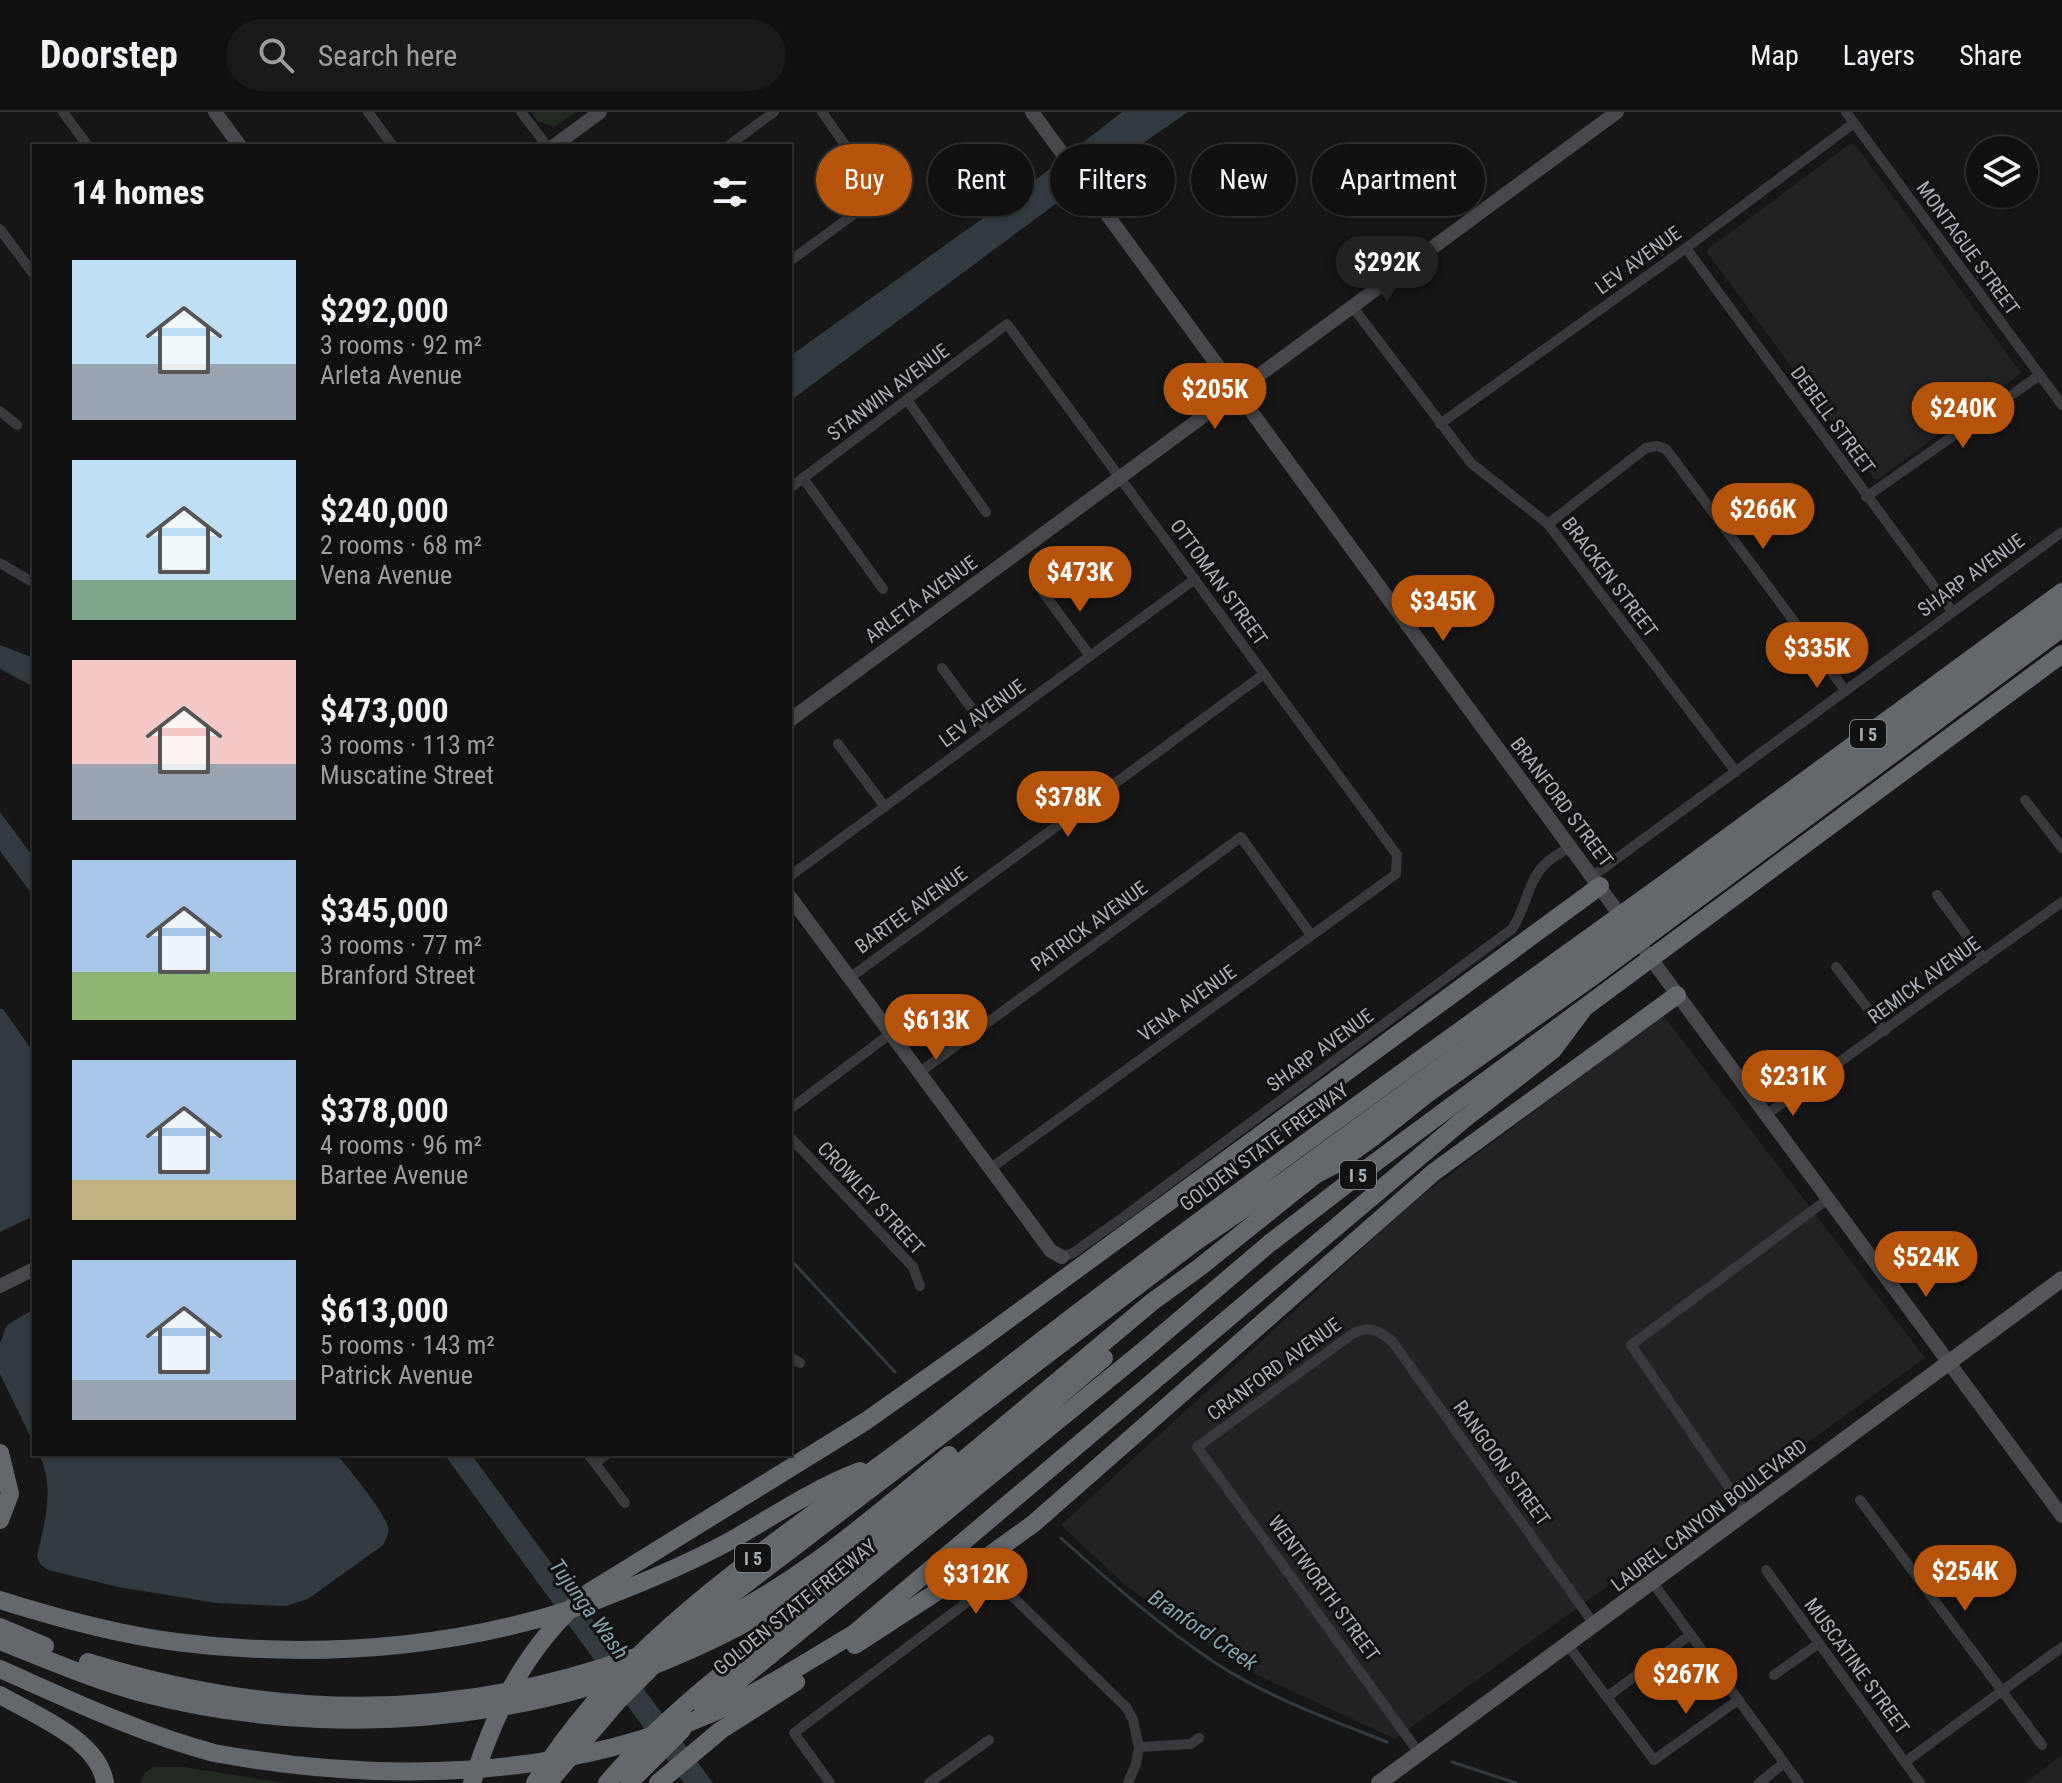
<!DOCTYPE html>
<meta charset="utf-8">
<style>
body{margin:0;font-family:"Roboto Condensed",sans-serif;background:#19191a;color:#f1f3f6;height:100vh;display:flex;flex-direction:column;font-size:30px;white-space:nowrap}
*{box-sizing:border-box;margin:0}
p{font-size:26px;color:#9c9d9f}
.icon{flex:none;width:44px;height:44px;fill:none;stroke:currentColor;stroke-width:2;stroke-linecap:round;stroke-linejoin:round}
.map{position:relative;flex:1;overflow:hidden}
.sheet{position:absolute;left:32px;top:32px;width:760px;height:1312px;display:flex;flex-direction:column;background:#101011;border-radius:0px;box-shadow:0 2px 6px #0004,0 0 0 2px #303031}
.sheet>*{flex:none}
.guide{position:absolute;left:816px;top:32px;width:760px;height:72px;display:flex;gap:16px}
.tools{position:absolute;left:1966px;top:24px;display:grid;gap:16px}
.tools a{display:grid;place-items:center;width:72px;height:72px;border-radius:50%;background:#101011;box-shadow:0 2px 6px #0004,0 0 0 2px #303031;font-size:40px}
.price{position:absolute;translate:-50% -68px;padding:0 18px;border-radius:28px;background:#b45309;color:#fff;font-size:26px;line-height:52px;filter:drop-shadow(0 2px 4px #0008)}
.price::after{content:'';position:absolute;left:50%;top:48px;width:24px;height:18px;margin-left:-12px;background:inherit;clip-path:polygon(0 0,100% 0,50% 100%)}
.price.selected{background:#222;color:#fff}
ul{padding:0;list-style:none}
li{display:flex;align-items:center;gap:24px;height:200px;padding:0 40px}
li span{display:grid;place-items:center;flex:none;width:224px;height:160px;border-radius:0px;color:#555}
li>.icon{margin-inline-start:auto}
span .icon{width:96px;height:96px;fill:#fffc;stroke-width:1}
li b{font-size:34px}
h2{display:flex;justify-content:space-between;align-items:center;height:96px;padding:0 40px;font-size:34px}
.chip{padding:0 28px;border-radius:36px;background:#101011;box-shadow:0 2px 6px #0004,0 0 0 2px #303031;font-size:28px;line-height:72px}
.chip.selected{background:#b45309;color:#fff}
header{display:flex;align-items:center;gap:48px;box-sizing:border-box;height:112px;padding:0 40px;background:#101011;border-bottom:2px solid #303031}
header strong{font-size:38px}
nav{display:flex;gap:44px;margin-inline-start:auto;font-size:28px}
.search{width:560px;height:72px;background:#19191a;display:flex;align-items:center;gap:20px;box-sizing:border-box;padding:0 28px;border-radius:44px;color:#9c9d9f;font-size:30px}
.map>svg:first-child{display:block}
.built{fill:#222224}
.green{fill:#232922}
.water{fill:#313a3f}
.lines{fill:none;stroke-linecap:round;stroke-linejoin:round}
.stream{stroke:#313a3f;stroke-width:3}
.street{stroke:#37393c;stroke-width:10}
.secondary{stroke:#46484c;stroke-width:14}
.primary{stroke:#54565a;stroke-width:16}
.highway{stroke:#64686c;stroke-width:18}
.labels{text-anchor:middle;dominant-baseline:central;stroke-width:6;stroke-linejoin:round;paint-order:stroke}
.shield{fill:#111112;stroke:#7b8085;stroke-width:2}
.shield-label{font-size:18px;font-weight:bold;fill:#a9afb6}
.street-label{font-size:20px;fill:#a9afb6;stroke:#111112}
.water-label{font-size:22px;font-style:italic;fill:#85a1ac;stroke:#111112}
</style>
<header>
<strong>Doorstep</strong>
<div class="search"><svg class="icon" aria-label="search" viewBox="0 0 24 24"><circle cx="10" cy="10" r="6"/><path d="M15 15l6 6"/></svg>Search here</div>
<nav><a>Map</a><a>Layers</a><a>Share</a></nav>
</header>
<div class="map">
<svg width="2062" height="1671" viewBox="0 0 2062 1671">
<rect width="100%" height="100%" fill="#161617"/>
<g class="built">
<path d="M1850,32L1857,35L2021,261L1879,367H1874L1707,140L1709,136Z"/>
<path d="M1663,903L1925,1246L1395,1627L1242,1556L1125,1473L1061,1413L1413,1090Z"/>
<path d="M2062,1643V1671H2025Z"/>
</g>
<g class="green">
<path d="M531,0H576L554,15L537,9Z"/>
<path d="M153,1655H183L285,1671H140L144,1662Z"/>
</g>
<g class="water">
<path d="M1122,0H1188L1065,85L790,289V244L1028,74Z"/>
<path d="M0,533L34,546V575L0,557Z"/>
<path d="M0,700L34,746V785L0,739Z"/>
<path d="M0,897H3L34,941V1104L0,1120Z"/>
<path d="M34,1197V1332L0,1262V1231L7,1213Z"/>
<path d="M39,1342H337C348,1357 384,1399 388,1415C389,1421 386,1428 383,1433L308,1487L286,1494L216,1491L118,1475L48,1458L40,1452L37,1444C45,1410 55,1375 39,1342Z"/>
<path d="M444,1342H471L713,1671H684Z"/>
</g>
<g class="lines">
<g class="stream">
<path d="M790,1147L895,1260"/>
<path d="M1061,1426C1110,1470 1159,1513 1214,1550C1267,1585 1329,1607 1387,1630"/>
<path d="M1452,1650L1516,1671"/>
</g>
<g class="street">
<path d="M63,0L88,34"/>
<path d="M368,0L393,34"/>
<path d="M521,0L547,34"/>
<path d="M1846,0L2062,293"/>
<path d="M728,34L774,0"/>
<path d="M0,117L34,163"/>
<path d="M1686,136L1952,499"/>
<path d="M790,149L880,83L822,0"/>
<path d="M1352,194L1471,351L1548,412L1736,660"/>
<path d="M908,289L986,400"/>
<path d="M0,299L17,313"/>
<path d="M1440,312L1686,136L1854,11"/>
<path d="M803,366L883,477"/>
<path d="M790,376L1007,212L1397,743L1396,762L991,1056"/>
<path d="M1866,385L2040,263"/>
<path d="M1548,412L1646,336L1657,334L1666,337L1845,578"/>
<path d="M0,451L34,471"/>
<path d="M1043,480L1090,544"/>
<path d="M942,556L988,619"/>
<path d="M838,632L885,695"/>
<path d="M2025,688L2062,736"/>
<path d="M790,764L1195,467"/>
<path d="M1593,764L2062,420"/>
<path d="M1937,783L1984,847"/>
<path d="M1836,855L1885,919"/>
<path d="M851,865L1264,562"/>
<path d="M920,960L1241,725L1311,823"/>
<path d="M790,997L890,922"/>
<path d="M1767,1002L2062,790"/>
<path d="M790,1025L913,1155L920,1174"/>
<path d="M1062,1145L1073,1141L1122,1106L1512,817C1526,797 1527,771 1544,753C1551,746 1562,740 1571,734"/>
<path d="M790,1245L800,1251"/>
<path d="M588,1342L625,1391"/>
<path d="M595,1351L607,1342"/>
<path d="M1860,1388L2042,1633"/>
<path d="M1746,1400L1631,1233L1828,1087"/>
<path d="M1766,1458L1920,1671"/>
<path d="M1653,1471L1799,1671"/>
<path d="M1567,1532L1654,1648L1738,1588"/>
<path d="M1774,1563L1818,1532"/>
<path d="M1607,1585L1690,1523"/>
<path d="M1419,1641L1197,1335L1351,1223C1368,1213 1377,1217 1392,1229L1594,1512"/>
<path d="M1905,1650L2062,1535"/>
<path d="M830,1671L794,1621L975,1484C990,1478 999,1477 1013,1485L1127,1596L1133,1608L1139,1635"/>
<path d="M929,1671L989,1628"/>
<path d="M1128,1671L1136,1652L1139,1635L1191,1632L1199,1626"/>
<path d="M1759,1671L1784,1651"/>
</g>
<g class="secondary">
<path d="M215,0L240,34"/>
<path d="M1032,0L1625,810"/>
<path d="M554,34L600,0"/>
<path d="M790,608L1617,0"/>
<path d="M790,785L1051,1139L1062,1145"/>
<path d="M1646,840L2062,1404"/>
<path d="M0,1174L34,1157"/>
</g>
<path class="primary" d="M1379,1671L2062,1167"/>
<g class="highway">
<path d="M0,1341L10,1382L0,1408"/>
<path d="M0,1488C57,1506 117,1522 176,1530C326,1549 488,1535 628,1476C665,1461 702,1445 737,1425C778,1401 816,1376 860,1359"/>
<path d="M0,1515L45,1534"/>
<path d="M699,1518C794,1476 870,1408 949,1343"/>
<path d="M0,1529C48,1548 96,1569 146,1582C372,1639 625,1601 817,1467C861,1437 902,1399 943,1365C1012,1307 1082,1249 1152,1190L1200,1155L1315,1063L1336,1052L1372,1026L1427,982L1588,868L2062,516"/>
<path d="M855,1533L955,1468L1033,1412L1434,1060L1677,883"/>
<path d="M88,1550C273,1607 447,1611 631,1546"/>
<path d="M0,1557C70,1588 139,1621 214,1641C377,1671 558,1669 712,1601C762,1579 808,1549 855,1521L1463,1008L1553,938L1582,899"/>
<path d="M0,1583C35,1603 99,1628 105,1671"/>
<path d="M703,1598L1143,1239L1270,1131L1361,1061L2062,542"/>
<path d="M472,1671C497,1595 526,1534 588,1481L866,1309L979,1229L1600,774"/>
<path d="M535,1671C635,1508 808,1413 954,1297C1189,1111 1434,938 1676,763C1805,669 1933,574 2062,480"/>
<path d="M548,1671L617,1590L672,1535L731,1483L1195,1130L1286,1068L2062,500"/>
<path d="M607,1671C663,1605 734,1552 802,1498C904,1417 1004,1331 1104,1246"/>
<path d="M629,1671L682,1618"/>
<path d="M658,1671L721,1618L796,1570"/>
</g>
</g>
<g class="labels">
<g class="shield">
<rect x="1850" y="608" width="36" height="28" rx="6"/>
<rect x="1340" y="1049" width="36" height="28" rx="6"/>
<rect x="735" y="1432" width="36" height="28" rx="6"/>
</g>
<g class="shield-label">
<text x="1868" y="622">I 5</text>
<text x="1358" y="1063">I 5</text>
<text x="753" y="1446">I 5</text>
</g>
<g class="street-label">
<text transform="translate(1968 136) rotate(54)">MONTAGUE STREET</text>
<text transform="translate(1638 148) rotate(-36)">LEV AVENUE</text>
<text transform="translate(888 280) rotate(-37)">STANWIN AVENUE</text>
<text transform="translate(1833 308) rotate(54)">DEBELL STREET</text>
<text transform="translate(1971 463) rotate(-36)">SHARP AVENUE</text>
<text transform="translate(1610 465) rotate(53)">BRACKEN STREET</text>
<text transform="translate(1219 470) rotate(54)">OTTOMAN STREET</text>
<text transform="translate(921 487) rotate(-36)">ARLETA AVENUE</text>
<text transform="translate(982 601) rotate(-36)">LEV AVENUE</text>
<text transform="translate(1562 690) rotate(53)">BRANFORD STREET</text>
<text transform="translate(911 798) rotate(-36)">BARTEE AVENUE</text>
<text transform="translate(1089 814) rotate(-36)">PATRICK AVENUE</text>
<text transform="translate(1924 868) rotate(-36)">REMICK AVENUE</text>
<text transform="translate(1187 891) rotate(-36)">VENA AVENUE</text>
<text transform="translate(1320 938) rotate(-36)">SHARP AVENUE</text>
<text transform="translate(1264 1035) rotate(-36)">GOLDEN STATE FREEWAY</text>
<text transform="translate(871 1086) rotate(47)">CROWLEY STREET</text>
<text transform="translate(1274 1257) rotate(-36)">CRANFORD AVENUE</text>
<text transform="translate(1502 1351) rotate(54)">RANGOON STREET</text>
<text transform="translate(1709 1403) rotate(-37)">LAUREL CANYON BOULEVARD</text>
<text transform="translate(1324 1476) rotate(54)">WENTWORTH STREET</text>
<text transform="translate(795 1495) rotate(-39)">GOLDEN STATE FREEWAY</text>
<text transform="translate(1857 1554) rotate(54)">MUSCATINE STREET</text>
</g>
<g class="water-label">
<text transform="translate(589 1497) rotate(54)">Tujunga Wash</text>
<text transform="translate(1203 1518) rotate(34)">Branford Creek</text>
</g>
</g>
</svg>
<div class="tools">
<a><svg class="icon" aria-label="layers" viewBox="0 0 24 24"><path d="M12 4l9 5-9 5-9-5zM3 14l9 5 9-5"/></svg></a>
</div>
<b class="price selected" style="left:1387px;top:192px">$292K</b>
<b class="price" style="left:1215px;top:319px">$205K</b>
<b class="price" style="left:1963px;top:338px">$240K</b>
<b class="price" style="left:1763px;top:439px">$266K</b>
<b class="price" style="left:1080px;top:502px">$473K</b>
<b class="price" style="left:1443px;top:531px">$345K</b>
<b class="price" style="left:1817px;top:578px">$335K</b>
<b class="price" style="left:1068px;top:727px">$378K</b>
<b class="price" style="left:936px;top:950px">$613K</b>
<b class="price" style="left:1793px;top:1006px">$231K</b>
<b class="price" style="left:1926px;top:1187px">$524K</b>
<b class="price" style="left:1965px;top:1501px">$254K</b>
<b class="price" style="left:976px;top:1504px">$312K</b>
<b class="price" style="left:1686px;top:1604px">$267K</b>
<div class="guide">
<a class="chip selected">Buy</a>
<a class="chip">Rent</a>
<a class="chip">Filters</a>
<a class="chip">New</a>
<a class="chip">Apartment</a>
</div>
<section class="sheet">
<h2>14 homes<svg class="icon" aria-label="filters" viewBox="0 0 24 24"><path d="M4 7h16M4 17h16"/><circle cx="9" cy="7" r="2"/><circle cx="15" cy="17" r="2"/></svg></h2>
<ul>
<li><span style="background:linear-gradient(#bfe0f5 65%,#9aa5b1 0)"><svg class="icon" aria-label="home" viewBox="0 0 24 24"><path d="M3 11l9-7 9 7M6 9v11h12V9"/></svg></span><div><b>$292,000</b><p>3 rooms · 92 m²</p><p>Arleta Avenue</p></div></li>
<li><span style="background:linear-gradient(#bfe0f5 75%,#7fa58c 0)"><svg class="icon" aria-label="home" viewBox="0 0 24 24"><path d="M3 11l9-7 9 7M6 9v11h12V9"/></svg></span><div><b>$240,000</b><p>2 rooms · 68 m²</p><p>Vena Avenue</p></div></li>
<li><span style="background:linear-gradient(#f6c9c9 65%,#9aa5b1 0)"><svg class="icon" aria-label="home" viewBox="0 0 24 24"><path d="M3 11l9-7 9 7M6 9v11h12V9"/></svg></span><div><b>$473,000</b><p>3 rooms · 113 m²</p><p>Muscatine Street</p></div></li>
<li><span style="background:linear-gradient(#a9c7e8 70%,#8fb573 0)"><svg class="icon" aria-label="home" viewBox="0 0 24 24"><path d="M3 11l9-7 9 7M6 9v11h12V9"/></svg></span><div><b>$345,000</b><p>3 rooms · 77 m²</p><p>Branford Street</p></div></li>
<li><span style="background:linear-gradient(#a9c7e8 75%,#c2b280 0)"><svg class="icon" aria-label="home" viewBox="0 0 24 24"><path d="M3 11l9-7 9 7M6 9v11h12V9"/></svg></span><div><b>$378,000</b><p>4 rooms · 96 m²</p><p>Bartee Avenue</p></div></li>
<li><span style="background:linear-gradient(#a9c7e8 75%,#9aa5b1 0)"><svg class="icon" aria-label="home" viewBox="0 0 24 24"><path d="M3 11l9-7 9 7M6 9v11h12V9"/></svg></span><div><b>$613,000</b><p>5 rooms · 143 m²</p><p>Patrick Avenue</p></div></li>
</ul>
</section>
</div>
